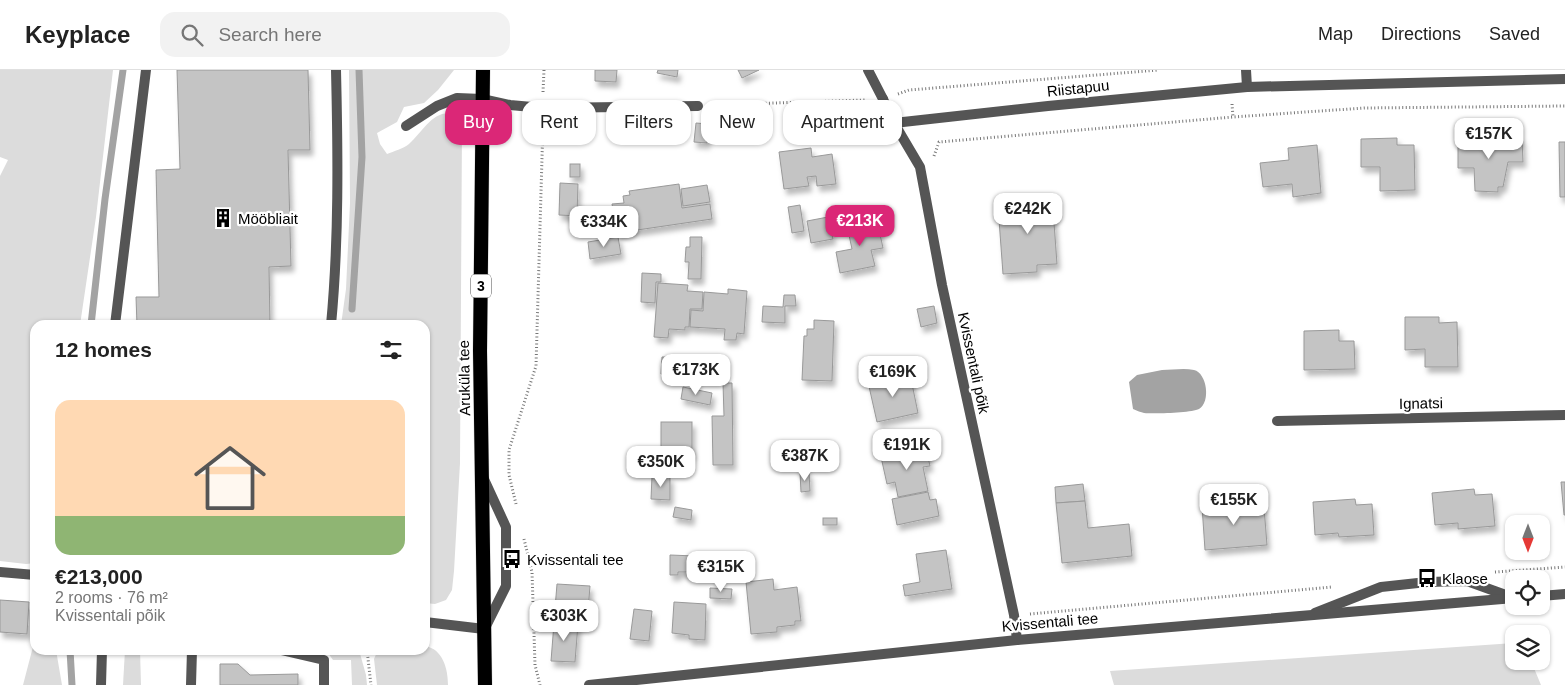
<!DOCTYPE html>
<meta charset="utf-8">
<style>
body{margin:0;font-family:Helvetica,sans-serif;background:#f2f2f2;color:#222;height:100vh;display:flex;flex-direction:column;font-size:19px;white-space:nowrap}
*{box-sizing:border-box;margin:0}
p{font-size:16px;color:#767676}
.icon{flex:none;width:28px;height:28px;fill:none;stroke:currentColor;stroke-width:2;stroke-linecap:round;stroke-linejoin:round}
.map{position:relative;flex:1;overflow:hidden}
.sheet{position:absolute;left:30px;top:250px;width:400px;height:335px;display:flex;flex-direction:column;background:#fff;border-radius:15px;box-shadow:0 1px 4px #0004}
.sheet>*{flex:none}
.hud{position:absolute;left:445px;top:30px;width:475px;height:45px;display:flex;gap:10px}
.needle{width:32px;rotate:180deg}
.controls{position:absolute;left:1505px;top:445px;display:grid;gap:10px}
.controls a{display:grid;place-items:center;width:45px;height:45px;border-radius:10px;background:#fff;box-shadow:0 1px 4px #0004;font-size:25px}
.price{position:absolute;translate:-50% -42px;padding:0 11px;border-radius:10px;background:#fff;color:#222;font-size:16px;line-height:32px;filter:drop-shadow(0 1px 2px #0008)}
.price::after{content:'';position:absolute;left:50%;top:30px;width:15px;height:11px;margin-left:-8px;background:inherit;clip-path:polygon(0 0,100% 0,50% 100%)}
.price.active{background:#db2777;color:#fff}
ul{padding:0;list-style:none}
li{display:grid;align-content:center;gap:10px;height:265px;padding:0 25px}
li+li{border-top:1px solid #e0e0e0}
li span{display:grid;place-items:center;height:155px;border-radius:15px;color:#555}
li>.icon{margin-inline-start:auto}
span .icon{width:90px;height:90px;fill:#fffc;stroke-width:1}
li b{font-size:21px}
h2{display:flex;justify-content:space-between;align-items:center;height:60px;padding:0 25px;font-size:21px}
.tag{padding:0 18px;border-radius:15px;background:#fff;box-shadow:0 1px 4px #0004;font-size:18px;line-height:45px}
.tag.active{background:#db2777;color:#fff}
header{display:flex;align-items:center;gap:30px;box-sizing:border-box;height:70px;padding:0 25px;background:#fff;border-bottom:1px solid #e0e0e0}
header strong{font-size:24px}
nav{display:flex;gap:28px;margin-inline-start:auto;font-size:18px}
.search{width:350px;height:45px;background:#f2f2f2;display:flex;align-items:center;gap:12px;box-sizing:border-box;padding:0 18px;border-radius:15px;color:#767676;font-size:19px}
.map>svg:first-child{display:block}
.green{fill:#dcdcdc}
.water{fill:#a3a3a3}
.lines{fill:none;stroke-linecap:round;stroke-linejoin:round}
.stream{stroke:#a3a3a3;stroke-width:7}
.building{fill:#c4c4c4;stroke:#999;filter:url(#shadow)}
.trunk-casing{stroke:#dbdbdb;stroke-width:15}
.path{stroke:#777;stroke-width:3;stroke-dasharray:1 2.5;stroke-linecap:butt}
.service{stroke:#555;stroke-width:10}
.minor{stroke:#555;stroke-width:10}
.trunk{stroke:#000;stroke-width:14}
.labels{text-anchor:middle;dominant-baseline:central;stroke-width:4.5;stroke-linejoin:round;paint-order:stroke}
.shield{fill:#fff;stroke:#4c4c4c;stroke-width:1}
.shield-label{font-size:14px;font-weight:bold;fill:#000}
.street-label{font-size:15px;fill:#000;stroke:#fff}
.poi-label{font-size:15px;fill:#000;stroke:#fff;text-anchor:start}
</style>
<header>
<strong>Keyplace</strong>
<div class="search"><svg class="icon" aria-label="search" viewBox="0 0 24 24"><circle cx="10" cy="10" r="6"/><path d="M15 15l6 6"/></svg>Search here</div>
<nav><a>Map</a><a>Directions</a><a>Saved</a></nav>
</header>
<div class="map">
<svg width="1565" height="615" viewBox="0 0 1565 615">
<defs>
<filter id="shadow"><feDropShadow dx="3" dy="5.5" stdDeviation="2.5" flood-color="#0004"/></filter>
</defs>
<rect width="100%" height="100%" fill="#fff"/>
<g class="green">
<path d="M0,0H113L96,147L80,255H35V493L26,494L0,491V106L8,90L0,87Z"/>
<path d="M349,0H454L438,20L424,33L404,37L397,52L377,63L380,74L387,84C394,81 403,79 409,74C424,61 435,35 459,46L462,56L460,393L454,501L452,520L446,530L435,534L425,533V255H341L346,219L350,133Z"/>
<path d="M35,569V580H56L62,615H23Z"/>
<path d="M1514,573V591H1531L1541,615H1114L1110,601Z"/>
<path d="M425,576C443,579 448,599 448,615H377L374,589L378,580H425Z"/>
<path d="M125,580H140L141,615H123Z"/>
<path d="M326,580H359L366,605L367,615H352L351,590H333Z"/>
</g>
<path class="water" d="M1162,300C1172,300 1184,298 1194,300C1207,303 1211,332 1199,339C1191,343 1154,344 1144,343C1141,342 1137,341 1133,339L1129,312L1137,305Z"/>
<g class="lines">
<g class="stream">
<path d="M352,239L362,87L359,0"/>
<path d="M91,255L105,129L123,0"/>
<path d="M70,580L72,615"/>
</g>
</g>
<g class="building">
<path d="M177,0H308L310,80H288L291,196L269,197L270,255H137L136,227H159L156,100L180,99Z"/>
<path d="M595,0H617L616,12L595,11Z"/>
<path d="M658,0H678L677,7L657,3Z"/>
<path d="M738,0H759L742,8Z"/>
<path d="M721,41L742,42L741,56L720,55Z"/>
<path d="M747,44L765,46L764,60L746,59Z"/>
<path d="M696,53L708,54L707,73L694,72Z"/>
<path d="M1397,68V75H1414L1415,120L1380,121V97H1361V69Z"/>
<path d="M1522,68L1523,92H1508L1503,117H1498V122L1475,121L1474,98H1458V69Z"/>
<path d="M1559,72H1565V127H1560Z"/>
<path d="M1317,75L1321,123L1293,127L1292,114L1263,117L1260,93L1289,90L1288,78Z"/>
<path d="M811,78L812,87L832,84L836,114L817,116L816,106L807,107L809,116L784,119L779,82Z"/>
<rect x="570" y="94" width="10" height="13"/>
<path d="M560,113L578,114L577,146L559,145Z"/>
<path d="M679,114L682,138L710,134L712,149L617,163L612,134L624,133L623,126L630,125L629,121Z"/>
<path d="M707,115L710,132L683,136L681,119Z"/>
<path d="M1052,125L1057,194L1037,195V202L1003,204L998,136L1024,135L1023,127Z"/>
<path d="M800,135L804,161L792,163L788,137Z"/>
<path d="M828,147L833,169L811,173L807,151Z"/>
<path d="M877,150L883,178L871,180L875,196L840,203L836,182L852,179L847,156Z"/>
<path d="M618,167L621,184L590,189L588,172Z"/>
<path d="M690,167H702L701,209H688L689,192H685L686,177H690Z"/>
<path d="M642,203L661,204V212H656L655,233L641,232Z"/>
<path d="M658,213L688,215L687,221L703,222L702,239H690L689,257H685V260L669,259L668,268L654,267Z"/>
<path d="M728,219L747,221L744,264L737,263L736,270H724L725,259L690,257L691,240L703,241L704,222L728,224Z"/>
<path d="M784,225H795L796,236H785V253L762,252L763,236L783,237Z"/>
<path d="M934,236L937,253L921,257L917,239Z"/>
<path d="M1405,247H1439V253L1457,252L1458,297H1425V279L1405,280Z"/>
<path d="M814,250L834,251L832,311L802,310L804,266H807V259H814Z"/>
<path d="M1339,260V271H1354L1355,299L1304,300V261Z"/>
<path d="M662,287H683L682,304H661Z"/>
<path d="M910,304L918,343L877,352L868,312Z"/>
<path d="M723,313H732L733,395H713L712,346H724Z"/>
<path d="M683,317L712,323L710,335L681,329Z"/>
<rect x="661" y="352" width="31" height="33"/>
<path d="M926,378L930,396L923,397L928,421L898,427L895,412L887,414L881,387Z"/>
<path d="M809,402L810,421L801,422L800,403Z"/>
<path d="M652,406L670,407V430L651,429Z"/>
<path d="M1561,412H1565V445H1564Z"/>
<path d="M1083,414L1085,431L1056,433L1055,417Z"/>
<path d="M1474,419L1475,425L1492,424L1495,456L1458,459V453L1435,455L1432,423Z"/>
<path d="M928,422L930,430L936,429L939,446L897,455L892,429Z"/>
<path d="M1355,429L1356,435L1372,434L1374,465L1339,467L1338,463L1315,465L1313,432Z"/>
<path d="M1085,431L1088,458L1129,454L1132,486L1062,493L1056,433Z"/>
<path d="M1246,432L1247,438L1264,437L1267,475L1205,480L1202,436Z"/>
<path d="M675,437L692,440L691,450L673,447Z"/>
<rect x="823" y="448" width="14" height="7"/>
<path d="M946,480L952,519L905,526L903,515L920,512L916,484Z"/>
<path d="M670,485L695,486L694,502H678V505H670Z"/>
<path d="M773,509L774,520L797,517L801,551H795V555L777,557V562L751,564L746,512Z"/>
<path d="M557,514L590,516L587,554L554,551Z"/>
<path d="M710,518L732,519L731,529L710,528Z"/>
<path d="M0,530L29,532L27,564L0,562Z"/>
<path d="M674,532L706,534L705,570L689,569V565L672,563Z"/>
<path d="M634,539L652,541L649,571L630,569Z"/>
<path d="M554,553L578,554L575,592L551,591Z"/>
<path d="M220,594H238L250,605L298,604V615H220Z"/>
</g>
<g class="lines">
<g class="trunk-casing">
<path id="trunk" d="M483,0L480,281L485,615"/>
</g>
<g class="path">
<path d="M543,22L544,0"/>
<path d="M898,24L909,20L1159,0"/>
<path d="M1232,34L1233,47"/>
<path d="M713,35L865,30"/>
<path d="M934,86L939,72L1233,47L1364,38L1565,36"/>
<path d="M516,434L509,405V380L536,296L543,53"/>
<path d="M524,469L532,502L535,595L540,615"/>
<path d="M1495,502L1565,497"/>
<path d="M1030,544L1332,517"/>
<path d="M367,580L371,615"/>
</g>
<g class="service">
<path d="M868,0L883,29"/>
<path d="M406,56L437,36L457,28L482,29L510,35L543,38L698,36"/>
<path d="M115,255L146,0"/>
<path d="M331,255C339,170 338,85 336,0"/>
<path d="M483,407L506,457V516L485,558"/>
<path d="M1315,543L1381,517L1427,512L1467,511L1514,528"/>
<path d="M281,580L324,590V615"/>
<path d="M101,615L102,580"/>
<path d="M191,615L192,580"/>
</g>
<g class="minor">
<path d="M1246,0L1247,17"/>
<path d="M883,29L894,53L920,97L942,215L1014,545L1017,570"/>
<path d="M894,53L1048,36L1247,17L1565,9"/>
<path d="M1277,351L1565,345"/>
<path d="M0,502L35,505"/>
<path d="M1541,526L1565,524"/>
<path d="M425,552L484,559"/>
<path d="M589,615L1017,570L1514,528"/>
</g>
<use href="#trunk" class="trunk"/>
</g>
<defs>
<g id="building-bare" transform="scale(1.5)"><path d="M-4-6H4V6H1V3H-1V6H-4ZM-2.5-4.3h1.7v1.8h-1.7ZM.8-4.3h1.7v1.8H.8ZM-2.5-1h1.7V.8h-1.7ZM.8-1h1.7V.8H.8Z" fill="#000" stroke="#fff" stroke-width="2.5" paint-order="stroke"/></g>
<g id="bus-bare" transform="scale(1.5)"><path d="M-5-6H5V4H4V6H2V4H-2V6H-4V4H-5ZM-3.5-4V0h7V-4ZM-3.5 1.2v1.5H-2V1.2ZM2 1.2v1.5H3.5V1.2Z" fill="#000" stroke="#fff" stroke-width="2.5" paint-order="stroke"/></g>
</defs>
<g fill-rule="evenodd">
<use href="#building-bare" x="223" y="148"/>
<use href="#bus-bare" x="512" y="489"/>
<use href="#bus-bare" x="1427" y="508"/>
</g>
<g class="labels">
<rect class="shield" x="471" y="204.5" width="20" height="23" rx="4"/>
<g class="shield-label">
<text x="481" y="216">3</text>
</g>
<g class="street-label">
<text transform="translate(1078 18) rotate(-6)">Riistapuu</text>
<text transform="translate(974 293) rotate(78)">Kvissentali põik</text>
<text transform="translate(464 308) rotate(-91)">Aruküla tee</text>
<text transform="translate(1421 333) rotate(-1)">Ignatsi</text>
<text transform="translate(1050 552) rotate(-5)">Kvissentali tee</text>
</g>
<g class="poi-label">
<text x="238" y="148">Mööbliait</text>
<text x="527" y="489">Kvissentali tee</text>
<text x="1442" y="508">Klaose</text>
</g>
</g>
</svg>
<div class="controls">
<a><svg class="needle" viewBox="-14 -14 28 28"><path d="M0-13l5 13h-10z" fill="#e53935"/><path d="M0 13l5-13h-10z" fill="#767676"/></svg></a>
<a><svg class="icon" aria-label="locate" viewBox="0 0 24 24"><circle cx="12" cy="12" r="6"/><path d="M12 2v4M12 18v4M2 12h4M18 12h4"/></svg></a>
<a><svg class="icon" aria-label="layers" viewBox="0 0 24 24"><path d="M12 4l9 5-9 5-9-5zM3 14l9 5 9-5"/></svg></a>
</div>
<b class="price" style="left:1489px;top:90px">€157K</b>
<b class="price" style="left:1028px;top:165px">€242K</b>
<b class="price active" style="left:860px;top:177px">€213K</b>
<b class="price" style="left:604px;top:178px">€334K</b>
<b class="price" style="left:696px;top:326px">€173K</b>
<b class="price" style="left:893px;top:328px">€169K</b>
<b class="price" style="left:907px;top:401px">€191K</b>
<b class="price" style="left:805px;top:412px">€387K</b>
<b class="price" style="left:661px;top:418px">€350K</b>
<b class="price" style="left:1234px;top:456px">€155K</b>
<b class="price" style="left:721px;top:523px">€315K</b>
<b class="price" style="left:564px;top:572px">€303K</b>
<div class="hud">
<a class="tag active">Buy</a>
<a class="tag">Rent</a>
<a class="tag">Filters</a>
<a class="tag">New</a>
<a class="tag">Apartment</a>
</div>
<section class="sheet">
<h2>12 homes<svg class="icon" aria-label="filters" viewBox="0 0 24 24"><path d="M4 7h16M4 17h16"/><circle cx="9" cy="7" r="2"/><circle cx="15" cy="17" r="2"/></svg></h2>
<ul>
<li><span style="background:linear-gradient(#ffd9b3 75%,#8fb573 0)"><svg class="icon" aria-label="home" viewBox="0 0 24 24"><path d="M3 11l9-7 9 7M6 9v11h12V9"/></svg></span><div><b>€213,000</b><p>2 rooms · 76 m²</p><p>Kvissentali põik</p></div></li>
</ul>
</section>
</div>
